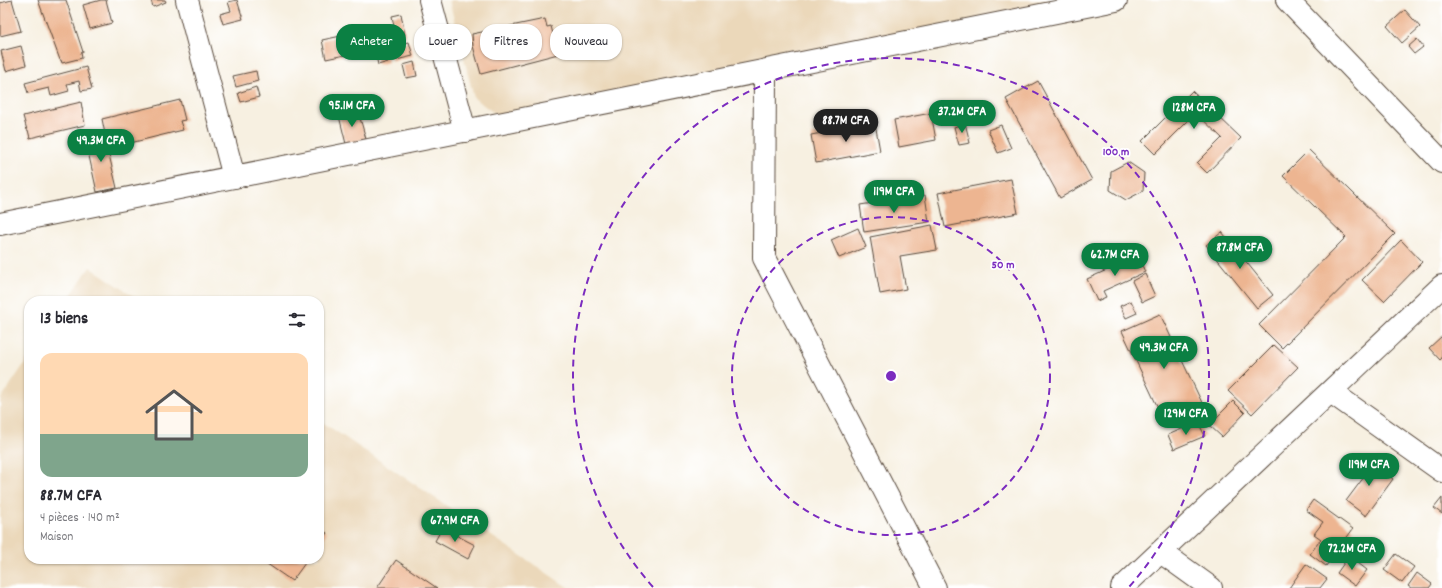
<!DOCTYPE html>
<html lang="fr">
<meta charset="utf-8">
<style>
body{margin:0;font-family:Dekko,sans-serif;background:#f2f2f3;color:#2b2b33;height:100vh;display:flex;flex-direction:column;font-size:15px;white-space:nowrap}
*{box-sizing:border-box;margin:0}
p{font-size:13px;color:#7c7c81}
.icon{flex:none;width:22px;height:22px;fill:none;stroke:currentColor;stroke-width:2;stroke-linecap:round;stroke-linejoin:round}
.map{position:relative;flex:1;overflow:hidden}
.details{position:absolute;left:24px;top:296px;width:300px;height:268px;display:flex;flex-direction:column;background:#fff;border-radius:16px;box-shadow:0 1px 3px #0004}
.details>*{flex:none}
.guide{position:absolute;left:336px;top:24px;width:380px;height:36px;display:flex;gap:8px}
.price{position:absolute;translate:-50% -34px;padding:0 9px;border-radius:14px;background:#0b8043;color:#fff;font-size:13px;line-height:26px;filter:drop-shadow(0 1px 2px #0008)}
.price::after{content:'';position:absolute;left:50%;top:24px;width:12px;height:9px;margin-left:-6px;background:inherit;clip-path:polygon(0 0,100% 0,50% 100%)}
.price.active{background:#222;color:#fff}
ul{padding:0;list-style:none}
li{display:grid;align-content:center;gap:8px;height:212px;padding:0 16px}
li span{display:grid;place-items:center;height:124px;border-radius:12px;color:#555}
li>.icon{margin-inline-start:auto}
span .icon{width:72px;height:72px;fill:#fffc;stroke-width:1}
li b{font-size:17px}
h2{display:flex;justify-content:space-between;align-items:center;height:48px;padding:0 16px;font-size:17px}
.tag{padding:0 14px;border-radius:16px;background:#fff;box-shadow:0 1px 3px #0004;font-size:14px;line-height:36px}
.tag.active{background:#0b8043;color:#fff}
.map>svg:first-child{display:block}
.built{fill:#ebd8ba}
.building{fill:#edb591}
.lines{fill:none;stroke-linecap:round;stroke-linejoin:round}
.minor-casing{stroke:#57483b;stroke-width:24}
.minor{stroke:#fff;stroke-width:22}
.ring{fill:none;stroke:#7b2cbf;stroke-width:2;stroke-dasharray:7 5}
.centre{fill:#7b2cbf;stroke:#fff;stroke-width:2}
.ring-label{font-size:12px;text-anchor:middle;font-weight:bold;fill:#7b2cbf;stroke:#fff;stroke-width:3.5;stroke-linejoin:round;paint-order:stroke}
</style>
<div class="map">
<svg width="1442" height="588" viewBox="0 0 1442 588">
<rect width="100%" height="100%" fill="#fff"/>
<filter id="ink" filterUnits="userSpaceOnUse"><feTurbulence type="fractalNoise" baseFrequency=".025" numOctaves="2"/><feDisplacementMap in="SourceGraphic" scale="8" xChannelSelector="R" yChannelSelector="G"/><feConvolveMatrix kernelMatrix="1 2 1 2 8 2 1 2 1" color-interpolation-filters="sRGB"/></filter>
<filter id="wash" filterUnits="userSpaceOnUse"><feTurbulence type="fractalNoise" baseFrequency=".012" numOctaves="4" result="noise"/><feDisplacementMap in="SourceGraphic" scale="16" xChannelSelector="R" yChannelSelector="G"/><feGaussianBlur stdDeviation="0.9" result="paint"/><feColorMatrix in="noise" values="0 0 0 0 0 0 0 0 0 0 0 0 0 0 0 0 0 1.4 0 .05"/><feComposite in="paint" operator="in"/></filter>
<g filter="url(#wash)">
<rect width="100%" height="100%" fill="#f7f0e1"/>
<g class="built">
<path d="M449,0H1078L501,118L474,98Z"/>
<path d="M90,267L141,301H67Z"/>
<path d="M29,357V559H260L292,581L308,559H319V543L326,533L319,527V420L569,588H437L396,561L377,588H0V400Z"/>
</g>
<g id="blocks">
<g class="building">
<path d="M12,0L21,31L0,36V3Z"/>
<path d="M38,0H66L83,52L81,53L82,58L62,63L61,60H60Z"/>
<path d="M101,0H106L112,23L90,29L83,5Z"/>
<path d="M151,0H165L166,2L153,7Z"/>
<path d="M237,0L243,19L223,24L220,14L231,11L228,2Z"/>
<path d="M1405,10L1420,27L1402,43L1387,26Z"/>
<path d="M401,14L405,35L396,37L392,16Z"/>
<path d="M545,19L547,27L551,26L558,54L481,74L473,46L472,34Z"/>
<path d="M369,32L373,48L349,53L344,35L353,33L354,36Z"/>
<path d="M341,36L345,55L326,59L322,40Z"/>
<path d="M1417,39L1423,47L1414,54L1408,47Z"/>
<path d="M409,42L413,56L392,61L388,47Z"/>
<path d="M21,46L26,65L6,71L1,51Z"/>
<path d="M385,48L388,62L378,65L375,51Z"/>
<path d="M414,62L417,76L406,78L403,65Z"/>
<path d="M86,67L92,89L81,91L79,81L67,84L69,91L51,96L49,88L28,93L25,83Z"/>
<path d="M256,71L258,81L236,87L233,76Z"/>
<path d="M1038,81L1092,180L1060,198L1006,99Z"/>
<path d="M256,87L259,97L241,102L238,93Z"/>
<path d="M1192,91L1241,138L1207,173L1197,163L1222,138L1196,113L1155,154L1142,141Z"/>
<path d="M180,100L185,120L180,121L183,130L118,146L116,137L106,139L102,119Z"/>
<path d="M81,102L85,125L30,138L28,130H27L23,116Z"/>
<path d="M358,111L366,139L346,144L339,116Z"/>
<path d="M931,113L936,140L899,147L894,120Z"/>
<path d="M875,123L880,151L816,163L811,135Z"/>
<path d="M965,123L970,143L959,145L954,127Z"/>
<path d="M1001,125L1011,148L998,153L988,130Z"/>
<path d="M104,134L117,188L97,192L85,138Z"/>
<path d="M1309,150L1395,234L1282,348L1259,325L1346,237L1283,176Z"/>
<path d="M1128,162L1144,173L1143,191L1126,200L1110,190L1111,171Z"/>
<path d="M1011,179L1018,213L945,227L938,193Z"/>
<path d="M925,195L929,222L864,232L860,205Z"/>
<path d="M932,225L937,250L900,256L906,289L880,294L870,237Z"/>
<path d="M858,228L866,247L839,258L831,240Z"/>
<path d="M1222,232L1273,295L1257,308L1206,245Z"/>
<path d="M1401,240L1422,262L1384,301L1362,280Z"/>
<path d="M1138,256L1145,272L1103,291L1106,297L1097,301L1087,279Z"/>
<path d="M1145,274L1155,296L1142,302L1132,281Z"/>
<path d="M1131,301L1137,313L1126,318L1120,306Z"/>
<path d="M1160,314L1205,409L1167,427L1122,331Z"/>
<path d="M1442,336V358L1440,360L1429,348Z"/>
<path d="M1274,345L1298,367L1252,414L1228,391Z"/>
<path d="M1233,401L1245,413L1222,437L1209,425Z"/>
<path d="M1198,422L1205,436L1174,449L1168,435Z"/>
<path d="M1365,458L1393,479L1366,516L1346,501L1364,477L1355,470Z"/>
<path d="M1442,498V514L1434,508Z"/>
<path d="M1313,500L1353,529L1326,566L1310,554L1321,539L1314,534L1323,522L1306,510Z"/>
<path d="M319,527L327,533L319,543Z"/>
<path d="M442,528L475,545L468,559L435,541Z"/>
<path d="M1396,554L1414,567L1402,583L1384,570Z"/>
<path d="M1349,556L1367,570L1355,586L1337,573Z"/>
<path d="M260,559H308L292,581Z"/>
<path d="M396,560L437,588H377Z"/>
<path d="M1306,564L1327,579L1320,588H1289Z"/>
<path d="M1417,573L1432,584L1429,588H1411L1408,586Z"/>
</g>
</g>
</g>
<g filter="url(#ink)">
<use href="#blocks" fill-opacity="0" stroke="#57483b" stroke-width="1"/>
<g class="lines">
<g class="minor-casing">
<g id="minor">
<path d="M187,0L234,177"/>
<path d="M430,0L465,131"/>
<path d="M1287,0L1442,162"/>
<path d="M765,71L764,258L935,588"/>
<path d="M0,224L1116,0"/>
<path d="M1331,392L1442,471"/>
<path d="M1161,552L1211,588"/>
<path d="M1122,588L1442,286"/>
</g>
</g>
<use href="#minor" class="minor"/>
</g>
</g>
<g class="ring">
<circle cx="891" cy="376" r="159"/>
<path d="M653 587A318 318 0 1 1 1129 587"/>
</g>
<circle cx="891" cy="376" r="6" class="centre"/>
<g class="ring-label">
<text x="1116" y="155">100 m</text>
<text x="1003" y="268">50 m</text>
</g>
</svg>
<b class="price" style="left:352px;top:128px">95.1M CFA</b>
<b class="price" style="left:1194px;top:130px">128M CFA</b>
<b class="price" style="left:962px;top:134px">37.2M CFA</b>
<b class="price active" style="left:846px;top:143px">88.7M CFA</b>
<b class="price" style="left:101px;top:163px">49.3M CFA</b>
<b class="price" style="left:894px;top:214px">119M CFA</b>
<b class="price" style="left:1240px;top:270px">87.8M CFA</b>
<b class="price" style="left:1115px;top:277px">62.7M CFA</b>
<b class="price" style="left:1164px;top:370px">49.3M CFA</b>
<b class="price" style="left:1186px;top:436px">129M CFA</b>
<b class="price" style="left:1369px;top:487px">119M CFA</b>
<b class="price" style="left:455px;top:543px">67.9M CFA</b>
<b class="price" style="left:1352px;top:571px">72.2M CFA</b>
<div class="guide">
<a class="tag active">Acheter</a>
<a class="tag">Louer</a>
<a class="tag">Filtres</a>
<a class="tag">Nouveau</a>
</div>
<section class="details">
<h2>13 biens<svg class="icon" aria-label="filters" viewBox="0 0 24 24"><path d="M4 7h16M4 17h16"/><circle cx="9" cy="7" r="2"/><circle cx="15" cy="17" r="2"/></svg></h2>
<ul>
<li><span style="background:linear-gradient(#ffd9b3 65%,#7fa58c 0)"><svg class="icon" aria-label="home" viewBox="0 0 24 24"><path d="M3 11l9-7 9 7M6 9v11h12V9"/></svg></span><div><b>88.7M CFA</b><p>4 pièces · 140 m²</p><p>Maison</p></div></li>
</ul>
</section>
</div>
